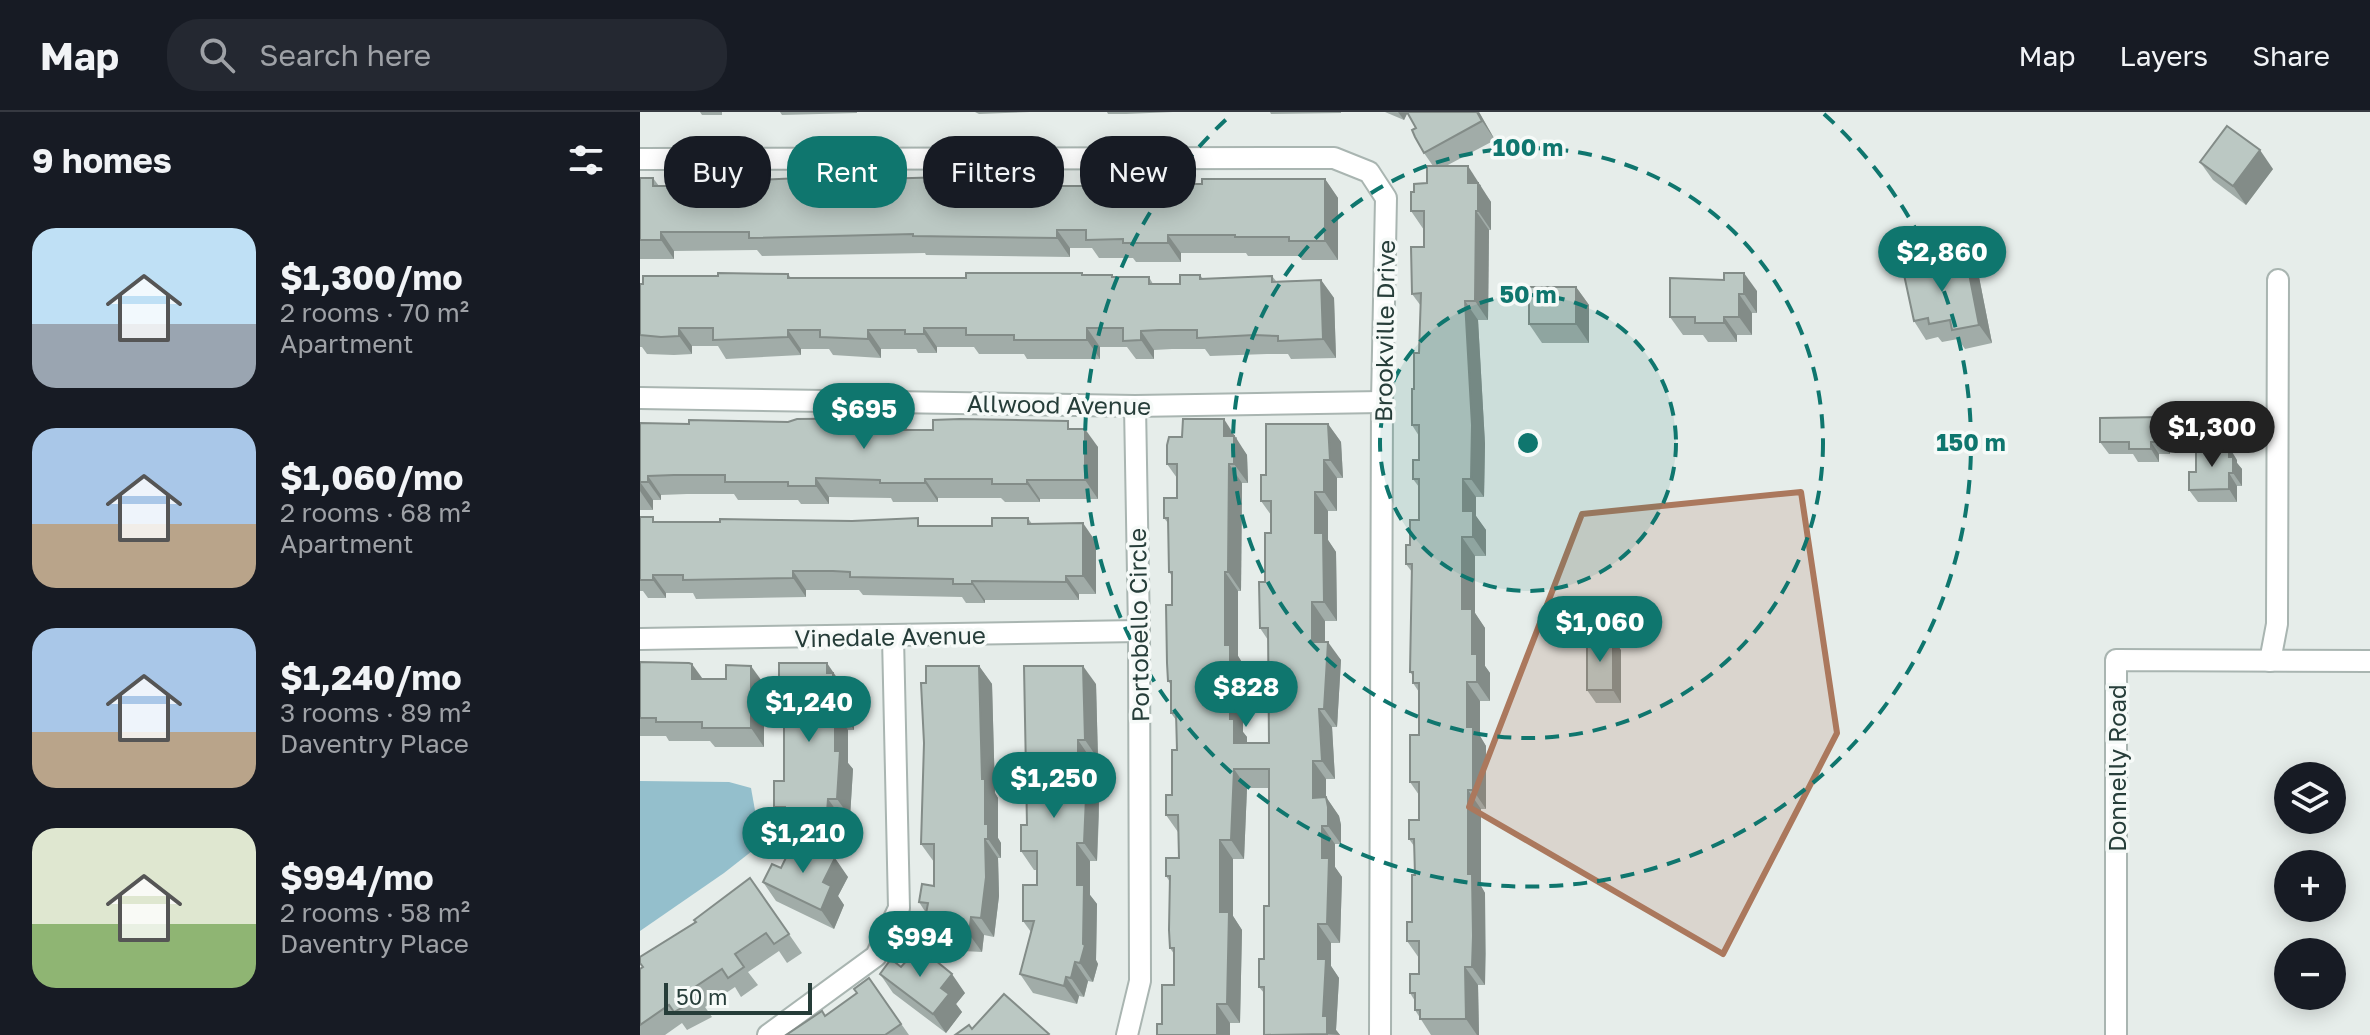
<!DOCTYPE html>
<meta charset="utf-8">
<style>
body{margin:0;font-family:"Golos Text",sans-serif;background:#242831;color:#f1f3f6;height:100vh;display:flex;flex-direction:column;font-size:30px;white-space:nowrap}
*{box-sizing:border-box;margin:0}
p{font-size:26px;color:#9ea1a6}
.icon{flex:none;width:44px;height:44px;fill:none;stroke:currentColor;stroke-width:2;stroke-linecap:round;stroke-linejoin:round}
.map{position:relative;flex:1;overflow:hidden}
.sheet{display:flex;flex-direction:column;background:#171b24;width:640px}
.sheet>*{flex:none}
.top-card{position:absolute;left:24px;top:24px;width:760px;height:72px;display:flex;gap:16px}
.controls{position:absolute;left:1634px;top:650px;display:grid;gap:16px}
.controls a{display:grid;place-items:center;width:72px;height:72px;border-radius:50%;background:#171b24;box-shadow:0 4px 20px #0003;font-size:40px}
.scale{position:absolute;left:24px;bottom:20px;width:148px;box-sizing:border-box;padding-left:8px;border:4px solid #263d39;border-top:0;font-size:22px;line-height:28px;white-space:nowrap;color:#263d39;-webkit-text-stroke:6px #f6faf8;paint-order:stroke}
.price{position:absolute;translate:-50% -68px;padding:0 18px;border-radius:28px;background:#0f766e;color:#fff;font-size:26px;line-height:52px;filter:drop-shadow(0 2px 4px #0008)}
.price::after{content:'';position:absolute;left:50%;top:48px;width:24px;height:18px;margin-left:-12px;background:inherit;clip-path:polygon(0 0,100% 0,50% 100%)}
.price.on{background:#222;color:#fff}
ul{padding:0;list-style:none}
li{display:flex;align-items:center;gap:24px;height:200px;padding:0 32px}
li span{display:grid;place-items:center;flex:none;width:224px;height:160px;border-radius:24px;color:#555}
li>.icon{margin-inline-start:auto}
span .icon{width:96px;height:96px;fill:#fffc;stroke-width:1}
li b{font-size:34px}
h2{display:flex;justify-content:space-between;align-items:center;height:96px;padding:0 32px;font-size:34px}
.chip{padding:0 28px;border-radius:32px;background:#171b24;box-shadow:0 4px 20px #0003;font-size:28px;line-height:72px}
.chip.on{background:#0f766e;color:#fff}
header{display:flex;align-items:center;gap:48px;box-sizing:border-box;height:112px;padding:0 40px;background:#171b24;border-bottom:2px solid #363941}
header strong{font-size:38px}
nav{display:flex;gap:44px;margin-inline-start:auto;font-size:28px}
.search{width:560px;height:72px;background:#242831;display:flex;align-items:center;gap:20px;box-sizing:border-box;padding:0 28px;border-radius:32px;color:#9ea1a6;font-size:30px}
main{display:flex;flex:1;min-height:0}
.map>svg:first-child{display:block}
.water{fill:#94bfcc}
.lines{fill:none;stroke-linecap:round;stroke-linejoin:round}
.minor-casing{stroke:#a9b5b1;stroke-width:24}
.minor{stroke:#fff;stroke-width:20}
.wall{fill:#a1aca8}
.shaded-wall{fill:#838c88}
.building{fill:#bbc8c3;stroke:#838c88;stroke-width:2}
.marked{fill:#ab785d;fill-opacity:0.2;stroke:#ab785d;stroke-width:6;stroke-linejoin:round}
.ring{fill:none;stroke:#0f766e;stroke-width:4;stroke-dasharray:14 10}
.labels{text-anchor:middle;dominant-baseline:central;stroke-width:7;stroke-linejoin:round;paint-order:stroke}
.street-label{font-size:24px;fill:#263d39;stroke:#f6faf8}
.centre{fill:#0f766e;stroke:#f6faf8;stroke-width:4}
.ring-label{font-size:24px;text-anchor:middle;font-weight:bold;fill:#0f766e;stroke:#f6faf8;stroke-width:7;stroke-linejoin:round;paint-order:stroke}
</style>
<header>
<strong>Map</strong>
<div class="search"><svg class="icon" aria-label="search" viewBox="0 0 24 24"><circle cx="10" cy="10" r="6"/><path d="M15 15l6 6"/></svg>Search here</div>
<nav><a>Map</a><a>Layers</a><a>Share</a></nav>
</header>
<main>
<section class="sheet">
<h2>9 homes<svg class="icon" aria-label="filters" viewBox="0 0 24 24"><path d="M4 7h16M4 17h16"/><circle cx="9" cy="7" r="2"/><circle cx="15" cy="17" r="2"/></svg></h2>
<ul>
<li><span style="background:linear-gradient(#bfe0f5 60%,#9aa5b1 0)"><svg class="icon" aria-label="home" viewBox="0 0 24 24"><path d="M3 11l9-7 9 7M6 9v11h12V9"/></svg></span><div><b>$1,300/mo</b><p>2 rooms · 70 m²</p><p>Apartment</p></div></li>
<li><span style="background:linear-gradient(#a9c7e8 60%,#b9a48a 0)"><svg class="icon" aria-label="home" viewBox="0 0 24 24"><path d="M3 11l9-7 9 7M6 9v11h12V9"/></svg></span><div><b>$1,060/mo</b><p>2 rooms · 68 m²</p><p>Apartment</p></div></li>
<li><span style="background:linear-gradient(#a9c7e8 65%,#b9a48a 0)"><svg class="icon" aria-label="home" viewBox="0 0 24 24"><path d="M3 11l9-7 9 7M6 9v11h12V9"/></svg></span><div><b>$1,240/mo</b><p>3 rooms · 89 m²</p><p>Daventry Place</p></div></li>
<li><span style="background:linear-gradient(#dfe7d0 60%,#8fb573 0)"><svg class="icon" aria-label="home" viewBox="0 0 24 24"><path d="M3 11l9-7 9 7M6 9v11h12V9"/></svg></span><div><b>$994/mo</b><p>2 rooms · 58 m²</p><p>Daventry Place</p></div></li>
</ul>
</section>
<div class="map">
<svg width="1730" height="923" viewBox="0 0 1730 923">
<rect width="100%" height="100%" fill="#e6edea"/>
<path class="water" d="M0,669L89,670L111,676L121,732L84,761L0,819Z"/>
<g class="lines">
<g class="minor-casing">
<g id="minor">
<path d="M0,47L694,46L729,60L746,86L742,290L740,923"/>
<path d="M0,286L495,294L742,290"/>
<path d="M0,527L499,519"/>
<path d="M1630,549L1637,512L1638,168"/>
<path d="M128,923L236,844L259,796L253,525"/>
<path d="M487,923L500,869L499,519L495,294"/>
<path d="M1476,923V548L1730,549"/>
</g>
</g>
<use href="#minor" class="minor"/>
</g>
<g class="wall">
<path d="M31,0H82V3H62L60,0Z"/>
<path d="M134,0H217V1L142,3L140,0Z"/>
<path d="M335,0H390L339,2Z"/>
<path d="M467,0H533L486,2H468Z"/>
<path d="M630,0H701V1L631,2Z"/>
<path d="M745,0H839L855,28L806,54L841,73V76L851,90V118H849L848,208H838L845,332L844,385H836V404L846,418V444H835V501L845,516V554L850,561V589H840V624L846,634V697H841V774L845,781L846,842L845,873H838L839,923H791L775,898V889L770,881L779,862V846L767,829L772,810L775,763L774,734L769,727L779,708V683L770,670L779,623V580L773,571V564L770,560L772,460L766,452L770,433L779,408V375L773,367L779,348V324L772,313L779,241L781,194L772,182L784,135V118L771,99L774,80L787,71L793,54L784,41L776,16L767,1L764,8Z"/>
<path d="M1560,50L1633,57L1606,93L1573,68Z"/>
<path d="M0,66H13L19,74H49L72,70L454,74L502,67L511,79H535L685,67L698,86V148H662L659,144H608L606,141H541V150H496L493,146H459L452,136H430V145L286,143L285,141L122,144L117,138L34,139V147H0Z"/>
<path d="M1326,146L1339,165L1352,231L1325,237L1318,227L1302,230L1298,225L1286,228L1274,209Z"/>
<path d="M442,161L444,163H472L474,165H509L513,172H540L560,163L563,167L632,164L636,169L681,168L694,186L696,246L651,247L648,242H627L570,244L565,237H532L514,238V247H496L487,235H460V247H387L384,242H339L334,235H297V241H278L276,237H241V246L193,243L189,237H161V243L86,247L78,234H52V242L34,243L7,242L2,235H0V172L148,162L151,166H326Z"/>
<path d="M1030,166L1117,179V201H1112V223H1097V230H1068L1063,223H1043L1030,205Z"/>
<path d="M936,175L949,193V231H902L889,212Z"/>
<path d="M1521,305L1530,318V342H1519V350H1498L1493,342H1469L1460,330Z"/>
<path d="M260,306L268,318L433,317L458,335V387H400V390H365L361,386H298V390H253L251,386L189,385V392H161L158,388H98L94,382H47L21,383V388H13V398H0V311L49,312Z"/>
<path d="M688,312L701,330L703,366H697V399H688V428L696,440L697,509H685V530L701,548L697,615H692L695,667H686V685L699,704L701,713V732H695V755L702,765L700,831H691V854L699,866L696,918L700,923H624V881L619,875L624,847L629,794V676H607L604,747H593V804L602,818L600,911H590V923L522,912L534,873V842L530,836V770L526,764L539,746L538,720L526,703L532,683L537,638L536,608L531,601V573L528,569L532,464L529,460L528,411L524,406L537,386V366L527,352L597,325V329L607,343L608,371H602L601,479H598V544L603,552V620L607,625V631H629L628,528L620,516L631,421V403L621,389L626,363Z"/>
<path d="M1597,348V351L1602,357V374H1597V390H1558L1549,378L1556,360Z"/>
<path d="M0,405L17,410L284,414H352L388,406L392,412L456,430V482H439V488H345V491H326L322,485L223,483L219,478H166V485L56,487L53,481H26V486H8L3,479H0Z"/>
<path d="M981,538V591H956L947,578Z"/>
<path d="M0,550L62,567L124,572V635H75L70,629H29L26,624H0Z"/>
<path d="M339,554L352,572L355,681L358,686V726L361,731V746H358L359,784L354,825L344,823L342,840L305,838L285,807L286,801L279,790L294,774V750L281,732L286,571Z"/>
<path d="M139,566L200,569L206,579V585L214,596V618H208V651L213,657L210,705H201L199,732L163,731L208,765L198,784L204,793L194,817L136,789L123,770L141,756L155,727L134,695L144,669V574Z"/>
<path d="M456,572L458,647H451V674L459,685V704L457,749H450V783L457,792L456,848L458,852L453,870L448,869L444,885L439,884L437,892L393,881L380,862L391,820L383,809L397,773V758H394L381,739L387,713Z"/>
<path d="M110,766L162,841L147,851L139,839L108,860L118,873L101,885L95,875L65,895L72,905L47,918L42,911L25,923H0V857Z"/>
<path d="M261,855L325,881L316,892L322,900L306,921L253,881L240,862Z"/>
<path d="M229,866L269,923H146L185,904L217,881Z"/>
</g>
<g class="shaded-wall">
<path d="M758,0H768L764,8Z"/>
<path d="M837,0H839L855,28L842,9Z"/>
<path d="M1620,38L1633,57L1606,93L1593,74Z"/>
<path d="M828,54L851,90V118L838,99L828,71Z"/>
<path d="M502,67L515,85L502,79Z"/>
<path d="M685,67L698,86V148L685,129Z"/>
<path d="M836,99L849,118L848,208L835,189Z"/>
<path d="M417,118L430,136V145L417,126Z"/>
<path d="M21,120L34,139V147L21,128Z"/>
<path d="M528,123L541,141V150L528,131Z"/>
<path d="M1326,146L1339,165L1352,231L1339,213Z"/>
<path d="M1104,161L1117,179V201L1104,182Z"/>
<path d="M681,168L694,186L696,246L683,227Z"/>
<path d="M936,175L949,193V231L936,212Z"/>
<path d="M1099,182L1112,201V223L1099,205Z"/>
<path d="M825,189L838,208L845,332L844,385L831,367Z"/>
<path d="M1084,205L1097,223V230L1084,211Z"/>
<path d="M39,216L52,234V242L39,224Z"/>
<path d="M284,216L297,235V241L284,222Z"/>
<path d="M447,216L460,235V247L447,228Z"/>
<path d="M148,218L161,237V243L148,225Z"/>
<path d="M228,218L241,237V246L228,227Z"/>
<path d="M501,219L514,238V247L501,228Z"/>
<path d="M1521,305L1530,318V342L1521,330Z"/>
<path d="M260,306L272,325L260,318Z"/>
<path d="M584,307L607,343L608,371L594,352L584,324Z"/>
<path d="M688,312L701,330L703,366L690,348Z"/>
<path d="M445,317L458,335V387L445,368Z"/>
<path d="M1511,330L1519,342V350L1511,337Z"/>
<path d="M1589,335L1597,348V351L1602,357V374L1593,361L1589,345Z"/>
<path d="M684,348L697,366V399L684,380Z"/>
<path d="M589,352L602,371L601,479L588,460Z"/>
<path d="M1589,361L1597,374V390L1589,377Z"/>
<path d="M8,364L21,383V388L8,370Z"/>
<path d="M176,366L189,385V392L176,374Z"/>
<path d="M285,367L298,386V390L285,371Z"/>
<path d="M823,367L836,385V404L846,418V444L833,425L823,399Z"/>
<path d="M387,368L400,387V390L387,372Z"/>
<path d="M0,370L13,388V398L0,379Z"/>
<path d="M675,380L688,399V428L696,440L697,509L684,490L675,421Z"/>
<path d="M443,411L456,430V482L443,464Z"/>
<path d="M822,425L835,444V501L845,516V554L850,561V589L837,570L822,497Z"/>
<path d="M153,459L166,478V485L153,466Z"/>
<path d="M585,460L598,479V544L603,552V620L607,625V649L594,631L590,607L585,533Z"/>
<path d="M13,463L26,481V486L13,468Z"/>
<path d="M426,464L439,482V488L426,470Z"/>
<path d="M332,469L345,488V491L332,472Z"/>
<path d="M672,490L685,509V548L672,530Z"/>
<path d="M973,526L981,538V591L973,578Z"/>
<path d="M688,530L701,548L697,615L684,597Z"/>
<path d="M187,551L206,579V585L214,596V618L201,599L187,561Z"/>
<path d="M52,552L65,570L52,567Z"/>
<path d="M111,554L124,572V635L111,616Z"/>
<path d="M339,554L352,572L355,681L358,686V726L361,731V746L348,727L345,712L342,667Z"/>
<path d="M443,554L456,572L458,647L445,628Z"/>
<path d="M827,570L840,589V624L846,634V697L833,678L827,615Z"/>
<path d="M679,597L692,615L695,667L682,649Z"/>
<path d="M195,599L208,618V651L213,657L210,705L197,687Z"/>
<path d="M438,628L451,647V674L459,685L457,749L444,731L438,666Z"/>
<path d="M673,649L686,667V704L673,686Z"/>
<path d="M594,657L607,676L604,747L591,728Z"/>
<path d="M828,678L841,697V774L845,781V873L832,855L828,762Z"/>
<path d="M686,685L699,704L701,713V732L688,714Z"/>
<path d="M188,687L201,705L199,732L186,714Z"/>
<path d="M682,714L695,732V755L702,765L700,831L687,812L682,746Z"/>
<path d="M345,727L358,746L359,784L354,825L341,806Z"/>
<path d="M580,728L593,747V804L602,818L600,911L587,892L580,800Z"/>
<path d="M437,731L450,749V783L457,792L456,848L458,852L453,870L440,851L443,832L437,773Z"/>
<path d="M195,746L208,765L198,784L204,793L194,817L181,798L183,770Z"/>
<path d="M331,805L344,823L342,840L329,822Z"/>
<path d="M678,812L691,831V854L699,866L696,918L700,923L687,922L683,904L678,847Z"/>
<path d="M435,850L448,869L444,885L431,866Z"/>
<path d="M825,855L838,873L839,923H837L826,907Z"/>
<path d="M312,862L325,881L316,892L322,900L306,921L293,902L301,876Z"/>
<path d="M426,865L439,884L437,892L424,874Z"/>
<path d="M577,892L590,911V923H577Z"/>
</g>
<g class="building">
<path d="M767,0H837L842,9L784,41L775,25L772,18L776,16Z"/>
<path d="M1587,14L1620,38L1593,74L1560,50Z"/>
<path d="M787,54H828V71H838V99H836L835,189H825L832,313L831,367H823V399H833V425H822V497H832V542H837V570H827V615H833V678H828V762H832L833,824L832,855H825L826,907H780V898H775V881H770V862H779V829H767V810H772V763H775L774,727H769V708H779V670H770V623H779V571H773V560H770L772,452H766V433H770V408H779V367H773V348H779V313H772V277H774V241H779L781,181L772,182L771,135H784V99H771V80H774V72L787,71Z"/>
<path d="M49,64H68V70L183,65V70L200,71H238V67L307,65L309,66V73H342V67L417,66V74H454V65H472L502,67V79H535V77H544V72H562V67H685V129H649V125H595V123H528V131H483V127L446,128V118H417V126L273,124V122L109,126V120H21V128H0V66H13V74H49Z"/>
<path d="M1326,146L1339,213L1312,218L1310,208L1289,212L1288,206L1274,209L1263,158Z"/>
<path d="M78,161L148,162V166H326V161H442V163H472V165H509V172H540V163H560V167L632,164V170L681,168L683,227L638,229V224L614,223L557,226V218H519L501,219V228L483,229V216H447V228H374V223H326V216H284V222H265V218H228V227L180,225V218H148V225L73,228V216H39V224L21,225L0,223V172H3V164H78Z"/>
<path d="M1084,161H1104V182H1099V205H1084V211H1055V205H1030V166L1084,168Z"/>
<rect x="889" y="175" width="47" height="37"/>
<path d="M1521,305V330H1511V337H1489V330H1460V306Z"/>
<path d="M260,306V318H293V308L320,307L428,309V317H445V368H387V372H352V367H285V371H240V368L176,366V374H148V370H85V363H34L8,364V370H0V379V311L49,312V308L148,310L157,307Z"/>
<path d="M543,307H584V324H594V352H589L588,460H585V533H590V607H594V631H629L628,516H620L619,470H625V421H631V389H621V363H626V312H688L690,348H684V380H675V421H683L684,490H672V530H688L684,597H679L682,649H673V686L686,685L688,695V714H682V746H689L687,812H678V847H686L683,904H687V922L624,923V875H619V847H624V794H629V657H594L591,728H580V800H589L587,892H577V923H517V912H522V873H534V836H530L529,818L530,764H526V746H539L538,703H526V683H532V638H537L536,601H531V569H528L527,551L526,493H532V460H529L528,406H524V386H537V352H527V333L529,325H542Z"/>
<path d="M1556,335H1589V345H1593V361H1589V377L1549,378V360H1556Z"/>
<path d="M0,405H13V410H80V407L212,409L278,406V414H352V406H388V412L443,411V464H426V470L332,469V472H313V467L210,465V460L193,459H153V466L43,468V463H13V468H0Z"/>
<rect x="947" y="526" width="26" height="52"/>
<path d="M0,550L49,551L52,552V567H86V553L111,554V616H62V610H16V606H0Z"/>
<path d="M139,551H187V561H193V578H201V599H195V639H200L197,687H188L186,714L145,712V695H134V669H144V566H139Z"/>
<path d="M286,554H339L342,667H345V712H348V727H345L346,765L341,806L331,805L329,822L292,819L300,809L285,807L288,791L279,790L282,772L294,774V732H281L284,631L281,571H286Z"/>
<path d="M384,554H443L445,628H438V666H446V685L444,731H437V773H444L443,832L445,833L440,851L435,850L431,866L426,865L424,874L380,862L394,809H383V773H397V739H381V713H387Z"/>
<path d="M155,727L195,746L183,770L191,774L181,798L123,770L132,752L141,756Z"/>
<path d="M110,766L149,822L134,832L126,821L95,842L104,855L88,866L82,857L52,877L59,886L34,900L29,893L0,913V857L3,855L0,851V845L56,810L54,808Z"/>
<path d="M279,835L312,862L301,876L309,882L293,902L240,862L251,847L261,855Z"/>
<path d="M229,866L261,912L245,923H146L182,899L185,904L217,881L214,877Z"/>
<path d="M364,882L409,922L408,923H315L329,913L332,917Z"/>
</g>
<path class="marked" d="M1161,380L1197,621L1083,842L829,695L942,402Z"/>
<circle cx="888" cy="331" r="148" fill="#0f766e" fill-opacity=".12"/>
<g class="ring">
<circle cx="888" cy="331" r="148"/>
<circle cx="888" cy="331" r="295"/>
<path d="M1184 2A443 443 0 1 1 592 2"/>
</g>
<g class="labels">
<g class="street-label">
<text transform="translate(744 219) rotate(-89)">Brookville Drive</text>
<text transform="translate(419 292) rotate(1)">Allwood Avenue</text>
<text transform="translate(498 513) rotate(-91)">Portobello Circle</text>
<text transform="translate(250 524) rotate(-1)">Vinedale Avenue</text>
<text transform="translate(1476 656) rotate(-90)">Donnelly Road</text>
</g>
</g>
<circle cx="888" cy="331" r="12" class="centre"/>
<g class="ring-label">
<text x="888" y="44">100 m</text>
<text x="888" y="191">50 m</text>
<text x="1331" y="339">150 m</text>
</g>
</svg>
<div class="controls">
<a><svg class="icon" aria-label="layers" viewBox="0 0 24 24"><path d="M12 4l9 5-9 5-9-5zM3 14l9 5 9-5"/></svg></a>
<a>+</a>
<a>−</a>
</div>
<div class="scale">50 m</div>
<b class="price" style="left:1302px;top:182px">$2,860</b>
<b class="price" style="left:224px;top:339px">$695</b>
<b class="price on" style="left:1572px;top:357px">$1,300</b>
<b class="price" style="left:960px;top:552px">$1,060</b>
<b class="price" style="left:606px;top:617px">$828</b>
<b class="price" style="left:169px;top:632px">$1,240</b>
<b class="price" style="left:414px;top:708px">$1,250</b>
<b class="price" style="left:163px;top:763px">$1,210</b>
<b class="price" style="left:280px;top:867px">$994</b>
<div class="top-card">
<a class="chip">Buy</a>
<a class="chip on">Rent</a>
<a class="chip">Filters</a>
<a class="chip">New</a>
</div>
</div>
</main>
